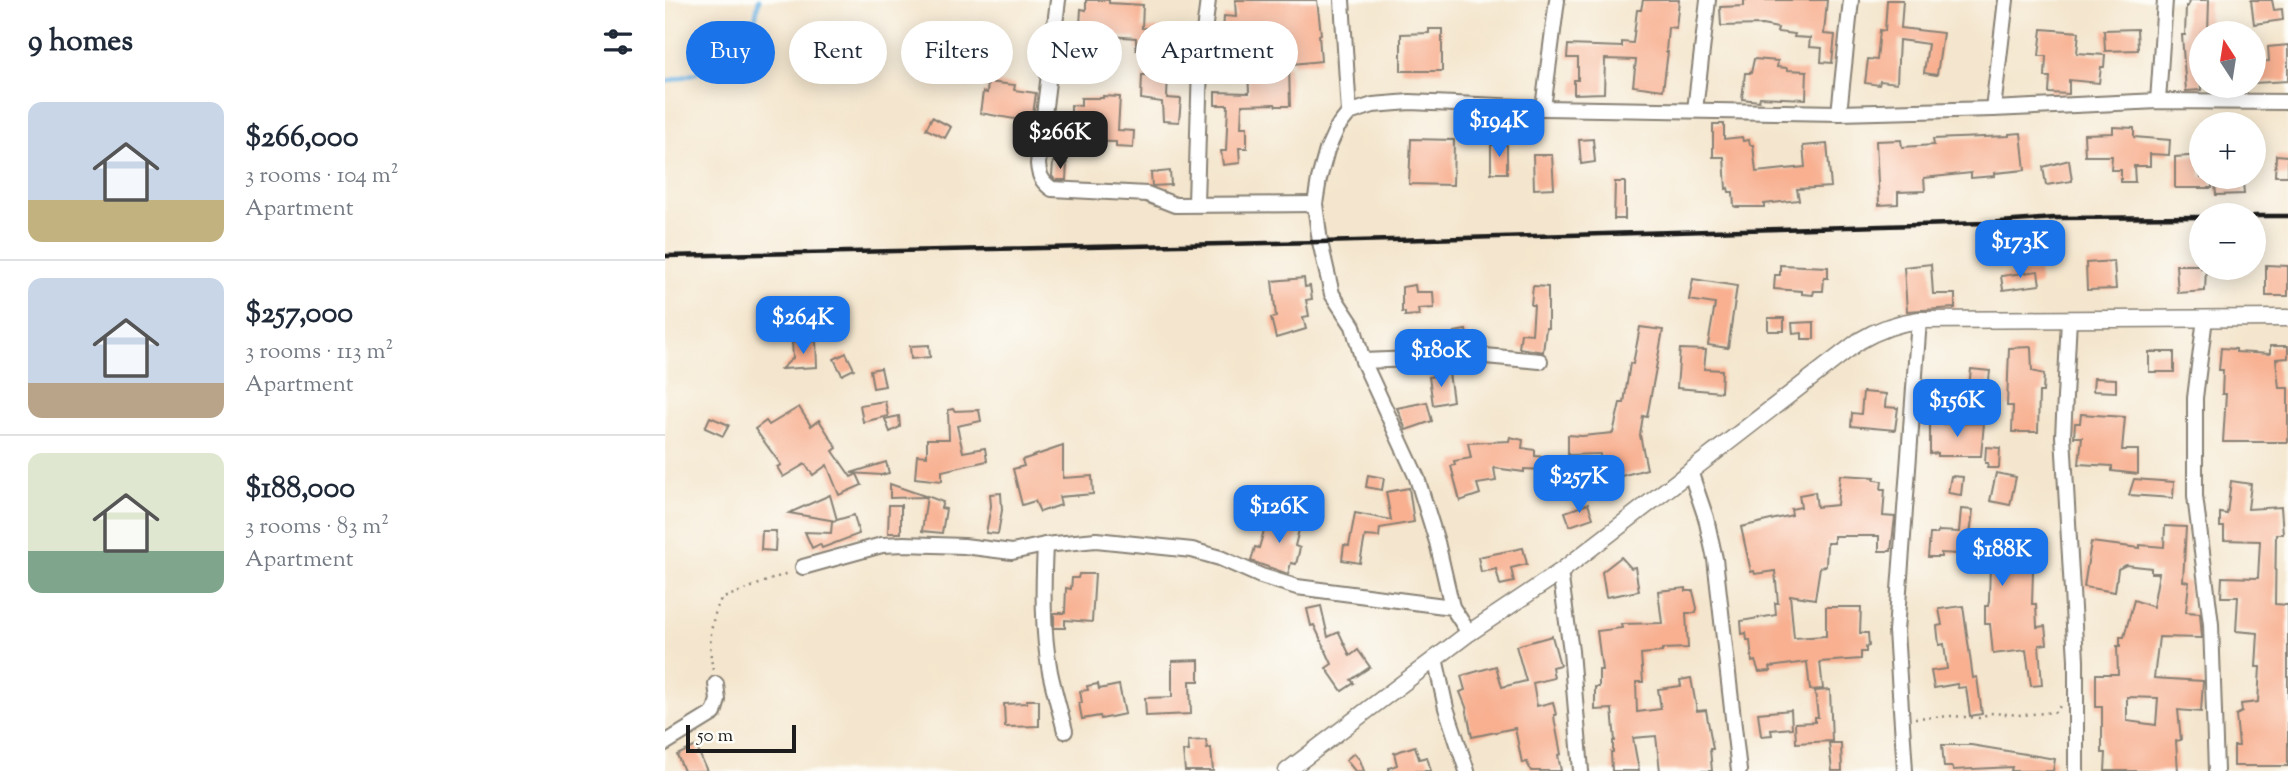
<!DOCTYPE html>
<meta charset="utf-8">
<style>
body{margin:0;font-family:"Sorts Mill Goudy",serif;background:#f2f2f3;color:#1f2937;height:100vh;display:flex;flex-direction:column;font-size:26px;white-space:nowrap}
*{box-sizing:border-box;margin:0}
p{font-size:23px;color:#747a83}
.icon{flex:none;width:38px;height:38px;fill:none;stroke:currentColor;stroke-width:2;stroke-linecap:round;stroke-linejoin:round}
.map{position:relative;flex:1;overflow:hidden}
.details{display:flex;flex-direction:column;background:#fff;width:665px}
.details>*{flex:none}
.guide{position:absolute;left:21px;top:21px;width:665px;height:63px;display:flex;gap:14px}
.needle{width:46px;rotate:348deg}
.fabs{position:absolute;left:1524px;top:21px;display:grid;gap:14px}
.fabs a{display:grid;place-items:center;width:77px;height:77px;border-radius:50%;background:#fff;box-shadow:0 4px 18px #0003;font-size:35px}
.scale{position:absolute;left:21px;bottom:18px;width:110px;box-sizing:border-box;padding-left:7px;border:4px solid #1c1c1c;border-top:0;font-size:19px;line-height:24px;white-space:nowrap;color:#1c1c1c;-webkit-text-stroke:5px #fdfcf7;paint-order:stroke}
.price{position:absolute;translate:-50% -60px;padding:0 16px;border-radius:14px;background:#1a73e8;color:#fff;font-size:23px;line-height:46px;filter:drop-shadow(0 2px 4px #0008)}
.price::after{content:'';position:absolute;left:50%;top:42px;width:21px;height:16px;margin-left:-10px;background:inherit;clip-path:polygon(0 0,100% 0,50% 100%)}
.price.current{background:#222;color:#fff}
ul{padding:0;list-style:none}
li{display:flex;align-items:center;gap:21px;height:175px;padding:0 28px}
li+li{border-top:2px solid #e0e1e3}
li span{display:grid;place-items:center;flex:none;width:196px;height:140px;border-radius:14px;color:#555}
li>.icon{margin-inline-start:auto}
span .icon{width:84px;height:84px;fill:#fffc;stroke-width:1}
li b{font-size:30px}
h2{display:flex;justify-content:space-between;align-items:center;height:84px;padding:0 28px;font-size:30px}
.pill{padding:0 24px;border-radius:32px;background:#fff;box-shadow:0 4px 18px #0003;font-size:24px;line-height:63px}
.pill.current{background:#1a73e8;color:#fff}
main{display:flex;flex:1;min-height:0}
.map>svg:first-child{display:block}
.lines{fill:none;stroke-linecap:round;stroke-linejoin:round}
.stream{stroke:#70b7e7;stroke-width:4.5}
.building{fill:#f8b091;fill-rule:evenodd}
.minor-casing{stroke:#888175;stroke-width:18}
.tertiary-casing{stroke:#888175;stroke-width:19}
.path{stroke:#888175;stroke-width:2.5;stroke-dasharray:2 5;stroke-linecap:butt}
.minor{stroke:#fff;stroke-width:14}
.tertiary{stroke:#fff;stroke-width:16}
.rail{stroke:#1c1c1c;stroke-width:4.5}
</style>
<main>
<section class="details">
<h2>9 homes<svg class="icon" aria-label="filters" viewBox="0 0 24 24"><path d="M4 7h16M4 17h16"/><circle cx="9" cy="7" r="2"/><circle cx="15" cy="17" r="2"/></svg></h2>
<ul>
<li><span style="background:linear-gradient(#c9d6e8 70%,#c2b280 0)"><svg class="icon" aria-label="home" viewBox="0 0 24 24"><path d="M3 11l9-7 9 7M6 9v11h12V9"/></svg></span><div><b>$266,000</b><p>3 rooms · 104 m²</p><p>Apartment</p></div></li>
<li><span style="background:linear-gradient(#c9d6e8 75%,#b9a48a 0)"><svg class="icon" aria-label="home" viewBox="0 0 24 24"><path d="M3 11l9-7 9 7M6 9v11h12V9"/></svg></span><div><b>$257,000</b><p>3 rooms · 113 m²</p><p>Apartment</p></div></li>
<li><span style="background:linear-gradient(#dfe7d0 70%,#7fa58c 0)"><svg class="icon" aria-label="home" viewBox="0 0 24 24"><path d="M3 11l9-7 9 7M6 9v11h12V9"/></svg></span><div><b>$188,000</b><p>3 rooms · 83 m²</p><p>Apartment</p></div></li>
</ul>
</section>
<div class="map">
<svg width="1623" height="771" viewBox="0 0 1623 771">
<rect width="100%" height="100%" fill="#fdfcf7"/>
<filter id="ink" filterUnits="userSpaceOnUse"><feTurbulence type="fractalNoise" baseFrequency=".0143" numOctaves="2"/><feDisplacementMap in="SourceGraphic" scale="14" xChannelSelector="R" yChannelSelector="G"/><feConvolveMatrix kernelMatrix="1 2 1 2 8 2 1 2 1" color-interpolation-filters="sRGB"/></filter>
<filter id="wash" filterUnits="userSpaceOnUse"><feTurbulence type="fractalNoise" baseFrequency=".00686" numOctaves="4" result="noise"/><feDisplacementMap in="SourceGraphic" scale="28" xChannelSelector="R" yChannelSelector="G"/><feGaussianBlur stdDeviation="1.57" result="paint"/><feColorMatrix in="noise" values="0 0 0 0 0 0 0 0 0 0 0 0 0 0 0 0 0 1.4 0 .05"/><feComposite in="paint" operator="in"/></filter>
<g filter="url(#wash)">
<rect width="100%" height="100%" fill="#f4e6ce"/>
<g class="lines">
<path class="stream" d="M0,82C27,75 62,66 81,43C89,33 91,13 94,0"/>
</g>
<g id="blocks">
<g class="building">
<path d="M421,0H444V3L478,5L477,28L517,29L516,51H499L498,73H503L502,98L516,99L514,122L498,121L497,102L476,99L477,75H481L483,50H471V38L446,36V41L418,39V26L415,25L416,9L421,10Z"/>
<path d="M570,0H652L656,34L654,35L656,61L628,64L626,34L601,37L599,66H624L625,106H611L610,104L577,105L576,127H582V148H574L575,163L558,165L556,151H561L563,105H550V92L584,93L583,69L556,68L559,16L571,17Z"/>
<path d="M978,0H1014L1011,28L1003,27L1001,52H1003L998,90L968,86L971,60L940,59L939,93L909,94V80H913V58H902L903,45L957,47V42L968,43L972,10H976Z"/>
<path d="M1079,0H1162L1159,34L1170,35L1167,63L1156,62L1157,48L1144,47L1145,38L1129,37L1130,34L1112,32L1113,28L1097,25L1056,26L1055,7L1079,6Z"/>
<path d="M1222,0H1238L1236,28L1278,33L1272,75L1259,73L1263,44L1234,40L1232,83L1215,81L1214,85L1200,83L1203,59L1212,60L1215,30L1220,31Z"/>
<path d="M1524,0H1544L1543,33H1536V90L1521,91L1517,35H1520L1521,6H1523Z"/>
<path d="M1586,0H1607L1609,10L1617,9L1618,20L1589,24Z"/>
<path d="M764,29H777V71H736V34L764,33Z"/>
<path d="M1377,29L1414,32L1412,53L1440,55L1439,67H1436L1434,83L1404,80V94L1384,93L1385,77H1380L1381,56H1374Z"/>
<path d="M1472,29L1473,50L1440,51L1439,30Z"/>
<path d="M1623,45V81L1589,83V62L1604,61L1603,47Z"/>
<path d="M1089,59L1113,61L1112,67L1122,68V70L1142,71L1141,99L1095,97L1094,101L1077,99L1080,73H1086Z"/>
<path d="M276,67L300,71L298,83L273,79Z"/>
<path d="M323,82L350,85L349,90L371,93L367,122L315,113L318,92L322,93Z"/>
<path d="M438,96L455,97L453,130L469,131L468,148L451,147V142L409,141L410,119H406V105L416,106V98H438Z"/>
<path d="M267,117L286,127L280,138L261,129Z"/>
<path d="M1048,124H1059V139L1077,137L1078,141L1084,140L1085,145H1088L1091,172L1140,167L1138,146L1162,144L1166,187L1132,189L1134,200L1099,204V207H1071L1069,206L1068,192H1064L1063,188L1061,189L1059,157H1048Z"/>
<path d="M1448,127L1469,128V137L1505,140L1504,155L1485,154V166H1469L1470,182H1456V170H1446L1447,156H1420L1419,134L1448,133Z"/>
<path d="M1356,133L1360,170L1330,173V176L1306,178V173L1259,178L1260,191L1233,192V204L1214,205L1211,141L1236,140L1237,147L1269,145L1268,139L1344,136V134Z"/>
<path d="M746,139L789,140L788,185L744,184Z"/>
<path d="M928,139L930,162L916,164L914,140Z"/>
<rect x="826" y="145" width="16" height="28"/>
<path d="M868,155H887L889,188L869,189Z"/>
<path d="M1536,155V177H1547V188H1510V157Z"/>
<path d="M1611,155L1623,156V176H1610Z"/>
<path d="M1404,160L1407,181L1381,185L1378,167Z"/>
<path d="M388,162L402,163L401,180H390L387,176Z"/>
<path d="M505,171L506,185L487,186L486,173Z"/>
<path d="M950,182H960V219H949Z"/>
<path d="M1578,182L1579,194L1551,195L1550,183Z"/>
<path d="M1449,261L1451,289L1422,290L1421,263Z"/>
<path d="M1266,264L1268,294H1290V308L1242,311L1239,267Z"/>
<path d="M1115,265L1163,267V278H1159L1158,291H1149L1148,295L1137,294V291L1109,289L1110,275H1115Z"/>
<path d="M1511,265H1536V268H1541L1540,291L1513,293Z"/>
<path d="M1601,265L1623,266V296H1601Z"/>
<path d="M1373,271L1375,285L1338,290L1336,276Z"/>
<path d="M639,278L640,287L645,286L647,299L641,300L644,316L638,317L641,329L611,338L606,318L611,317L607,281Z"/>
<path d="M1028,279L1072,286L1063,348L1043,345L1050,304L1024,300Z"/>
<path d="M750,285L751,292H768L769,308L753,309L754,315L740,316V312H737V287Z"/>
<path d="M868,286L883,287V328H881L878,352L854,348L856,333L867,334L869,305H866Z"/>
<rect x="1103" y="318" width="16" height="13"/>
<path d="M1149,322V339H1137V333L1128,334L1127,323Z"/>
<path d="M975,327L998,330L982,417L978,416L975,435L982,469L956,476V484L939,486L935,454L903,455V435L917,436L948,433L955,403H959L965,363L968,364Z"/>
<path d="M801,330L804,347L789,348L787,336H789V332Z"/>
<path d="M151,341L152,367L116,369L128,358L127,342Z"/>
<path d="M264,345L265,357L246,359L245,346Z"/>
<path d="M1605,346H1623V358L1611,359L1614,388H1623V442H1558L1561,394H1557L1558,370H1554L1556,348L1571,349V352L1605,354Z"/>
<path d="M1366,347L1367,371L1379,374L1378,392H1374L1373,432H1347L1348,406H1342L1344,348Z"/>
<path d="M1015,349L1041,350L1039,369L1057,370L1056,392L1012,388Z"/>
<rect x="1484" y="352" width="25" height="20"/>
<path d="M181,353L189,369L177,375L169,359Z"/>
<path d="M216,368L220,386L208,388L205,370Z"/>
<path d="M1306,369L1325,371L1321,405L1306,404L1307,395H1303Z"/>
<path d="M784,373L788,401L768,405L764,377Z"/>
<path d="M1429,378L1451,379V392L1428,391Z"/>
<path d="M1198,392L1221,394L1220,407L1233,408L1230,430L1186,426L1187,413L1196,414Z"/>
<path d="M220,401L223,416L198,422L195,405Z"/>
<path d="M762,402L767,421L741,430L732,408Z"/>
<path d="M134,407L146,426L154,420L172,448L168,451L186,477L192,474L197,485L174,495L162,465L148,475L140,464L118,477L112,467L116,465L90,429L101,421L104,425Z"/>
<path d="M288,409L289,411L314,410L316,421L292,426L298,452L320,448L322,461L277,471V481L250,478L252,455L262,456V439H284L283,410Z"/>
<path d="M1416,414L1460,417L1457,450H1473V474L1447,471V466L1414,464L1417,437H1409L1410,423H1415Z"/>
<path d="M234,416L235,427L225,432L220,419Z"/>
<path d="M45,417L64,425L58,436L40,428Z"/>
<path d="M1319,423L1316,456H1273V453L1265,454V424Z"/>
<path d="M845,437L858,440L857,448L870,450V456L880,457L879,470L859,469V472L829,468L831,481L812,484L815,494L795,501L786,466L790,465L789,461L806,458L803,443L844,441Z"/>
<path d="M398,446V478L427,476L428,494L394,497L396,505L375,512L370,501L357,505L348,469L359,466L357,460Z"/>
<path d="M1321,447L1335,448L1334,468H1322L1323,463H1320Z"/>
<path d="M221,462L224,473L216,475L186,473Z"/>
<path d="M1331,473L1351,477L1345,505L1325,501Z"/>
<path d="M703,475L719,478L717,490L701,487Z"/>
<path d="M1175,475L1210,477L1209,480L1217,481L1216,489H1220L1218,516L1230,517L1226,551H1214V536H1169V543H1162L1161,566L1155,567L1150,599L1125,595L1129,638L1161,636V607H1196L1195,633H1203L1204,646L1201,647V652H1196V659L1155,662L1158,689L1145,690L1142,662L1105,667L1106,671L1094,672L1090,661L1087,662L1085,640H1082L1081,633L1077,634L1076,621L1111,615L1110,603H1113L1110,571L1090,574L1089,571L1086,572L1076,527L1127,515L1126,509L1136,507L1134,495L1150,492L1152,507L1172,505Z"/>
<path d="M1286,476L1298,477L1296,495L1283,493Z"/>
<path d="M1469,479L1509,482L1508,498L1464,495Z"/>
<path d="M1566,481L1586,484L1583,509L1616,507L1618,534H1611L1610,604L1623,605V766H1569V746H1574L1571,715L1577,712L1576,704L1593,702L1595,667H1591L1593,633L1571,631L1573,597H1556L1557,577L1593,578L1595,541L1559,540V527H1555V513L1562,514Z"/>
<path d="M225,484L260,496V497L225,498Z"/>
<path d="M744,488L749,522L715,528L714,537L700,536L695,563L677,560L679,545L684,546L690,513L726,520L721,492Z"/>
<path d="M336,493L337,510L333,534L321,533L326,506L325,494Z"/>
<path d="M165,495L172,520L189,515L194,534L157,548L155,544L147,548L140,532L166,533L167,522L171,521L124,513Z"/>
<path d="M262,496L278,502L276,508L281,509L277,533L257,531Z"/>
<path d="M923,504L928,518L905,526L900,512Z"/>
<path d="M224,505H236V533H223Z"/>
<path d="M1296,509L1308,510L1305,536L1328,539V536L1369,538L1367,604H1371L1372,627L1380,626L1382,644L1374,645L1377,685L1366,686L1361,650L1328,654L1325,624H1320V606H1323L1324,601L1325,564L1310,563L1311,555L1276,553V557H1263L1265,534H1272L1273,531L1294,532Z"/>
<path d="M618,514L637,518L630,546L635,548L631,564L626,563L623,574L586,561L590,547L594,548L600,527L607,529L610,518L617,519Z"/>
<path d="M1500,526L1521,527L1518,581L1524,582L1521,612L1535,613L1537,638L1494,637L1489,678L1538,681L1536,712L1513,710L1516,740L1511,741L1513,771H1440L1441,753H1437V707H1431V674H1453L1452,646H1455V637H1459L1469,600L1488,607L1494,573H1486V568L1461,565L1453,569L1450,592L1419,587L1426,542L1475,548V545L1499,547ZM1462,697L1493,698L1491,725L1462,721Z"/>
<path d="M97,531H111L110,551L96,550Z"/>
<path d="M858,548L862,564L846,568L849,582L835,585L831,569L816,572L813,557Z"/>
<path d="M956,557L966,568L970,567L974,591L941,597L937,572Z"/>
<path d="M414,574H430L427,622L400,620V628H389V613H400L401,588L406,589L407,578H413Z"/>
<path d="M1021,588V591H1028L1032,608L1031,613H1021L1023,648L997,649V652L976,654L978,682H971L972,712L996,709L993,689L1016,686L1015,680L1026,678L1032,711L1041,710L1048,749H1045L1047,771H995L991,736L968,738L974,771H947L946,752H948V741H950L947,709L930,710V687H934V670H937L932,631L957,628L956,624L997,623L993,591Z"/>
<path d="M656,606L663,637L674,632L685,656L693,650L705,667L686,680L689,683L677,691L661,668L667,664L649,625L646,626L642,609Z"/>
<path d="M1298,606L1308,678L1312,677L1317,714L1305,716L1301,687L1293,688L1292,684L1269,688L1266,671L1282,669L1279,644L1274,645L1272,626L1277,625L1274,609Z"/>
<path d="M887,636L895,665L887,667L889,678L868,683L872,706L888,702L891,715H889L890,723L896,754L893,755L896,771H866L862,762L857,763L850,728L807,737L801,707L795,692L800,690L796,676L831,666L837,687L861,681L851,646Z"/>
<path d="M534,660V681H525L526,714L481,716L480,698L507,697V661Z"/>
<path d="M433,684L434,689L454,685L460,714L436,719L435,716L417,719L414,703H417L415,691L423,690L422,686Z"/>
<path d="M1165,690L1167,741L1131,743L1130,723L1150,722V717H1153L1150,691Z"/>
<path d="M362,700H374V726L340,727L339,704L362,703Z"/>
<path d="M1126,710L1127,728L1106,730L1107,735L1096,736L1093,713Z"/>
<path d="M541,740L542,749L546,748L548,771H520L518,751H524L523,741Z"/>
<path d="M1164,743H1176L1177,771H1167Z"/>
<path d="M1277,745H1306L1390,759L1388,771H1346L1347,767L1288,770L1287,767H1279Z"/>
<path d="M31,746L42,771H19L12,755Z"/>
<path d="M750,746L754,759L762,757L766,771H724V768L732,765L729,753Z"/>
<path d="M689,753L695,760L699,771H690L681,760Z"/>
</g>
</g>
</g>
<g filter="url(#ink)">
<use href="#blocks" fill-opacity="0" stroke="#888175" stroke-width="2"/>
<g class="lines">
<g class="minor-casing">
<g id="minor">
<path d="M393,0L373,164C374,176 377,182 387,189L482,194L510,205L650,204"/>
<path d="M677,0L684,113"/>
<path d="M1493,101L1500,0"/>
<path d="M878,108L892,0"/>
<path d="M1328,109L1341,0"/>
<path d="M1030,110L1043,0"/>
<path d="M1174,113L1186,0"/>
<path d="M531,203L535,63L543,0"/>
<path d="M1540,318L1530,398V496L1546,624L1551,771"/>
<path d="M1404,319L1398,436L1411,660V771"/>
<path d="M698,361L820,356L875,361"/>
<path d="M1025,471L1041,518L1050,559L1074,771"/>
<path d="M380,545C378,587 377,630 385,672C389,691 395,711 400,731"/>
<path d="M138,567L217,545L239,544L299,546L347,552L380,545L431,540L527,550L555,558L596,576L632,587L787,607"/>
<path d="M895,572L906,651L916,771"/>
<path d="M804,633L787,607L772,542L752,478L698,361L688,326L667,294L655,242L650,204L654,179L662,150L672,128L684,113L708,105L745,102L878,108L1174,113L1328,109L1493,101L1623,102"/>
<path d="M770,658L781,708L802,771"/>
<path d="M0,743L49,713L53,700L51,684"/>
<path d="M1240,771L1231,631L1254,320"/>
</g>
</g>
<g class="tertiary-casing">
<path id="tertiary" d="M622,771L804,633L895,572L1194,341C1214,329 1231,323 1254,320L1623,318"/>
</g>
<g class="path">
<path d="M48,670C43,647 45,620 56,599L125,572"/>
<path d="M1250,718L1287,716L1314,718L1325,713L1357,715L1390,712L1396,705"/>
</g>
<use href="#minor" class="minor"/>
<use href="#tertiary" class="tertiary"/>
<g class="rail">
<path d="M1589,216H1623"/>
<path d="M0,256L655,242L1321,223L1389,218L1536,217"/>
</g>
</g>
</g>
</svg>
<div class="fabs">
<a><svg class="needle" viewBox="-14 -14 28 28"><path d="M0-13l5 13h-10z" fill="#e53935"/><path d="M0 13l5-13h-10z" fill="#747a83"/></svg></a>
<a>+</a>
<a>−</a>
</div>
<div class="scale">50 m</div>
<b class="price" style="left:834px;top:159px">$194K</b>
<b class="price current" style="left:395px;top:171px">$266K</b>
<b class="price" style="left:1355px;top:280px">$173K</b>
<b class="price" style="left:138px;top:356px">$264K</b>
<b class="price" style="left:776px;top:389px">$180K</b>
<b class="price" style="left:1292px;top:439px">$156K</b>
<b class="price" style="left:914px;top:515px">$257K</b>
<b class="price" style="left:614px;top:545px">$126K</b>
<b class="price" style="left:1337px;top:588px">$188K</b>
<div class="guide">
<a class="pill current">Buy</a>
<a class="pill">Rent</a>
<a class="pill">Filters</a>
<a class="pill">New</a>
<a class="pill">Apartment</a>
</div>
</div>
</main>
